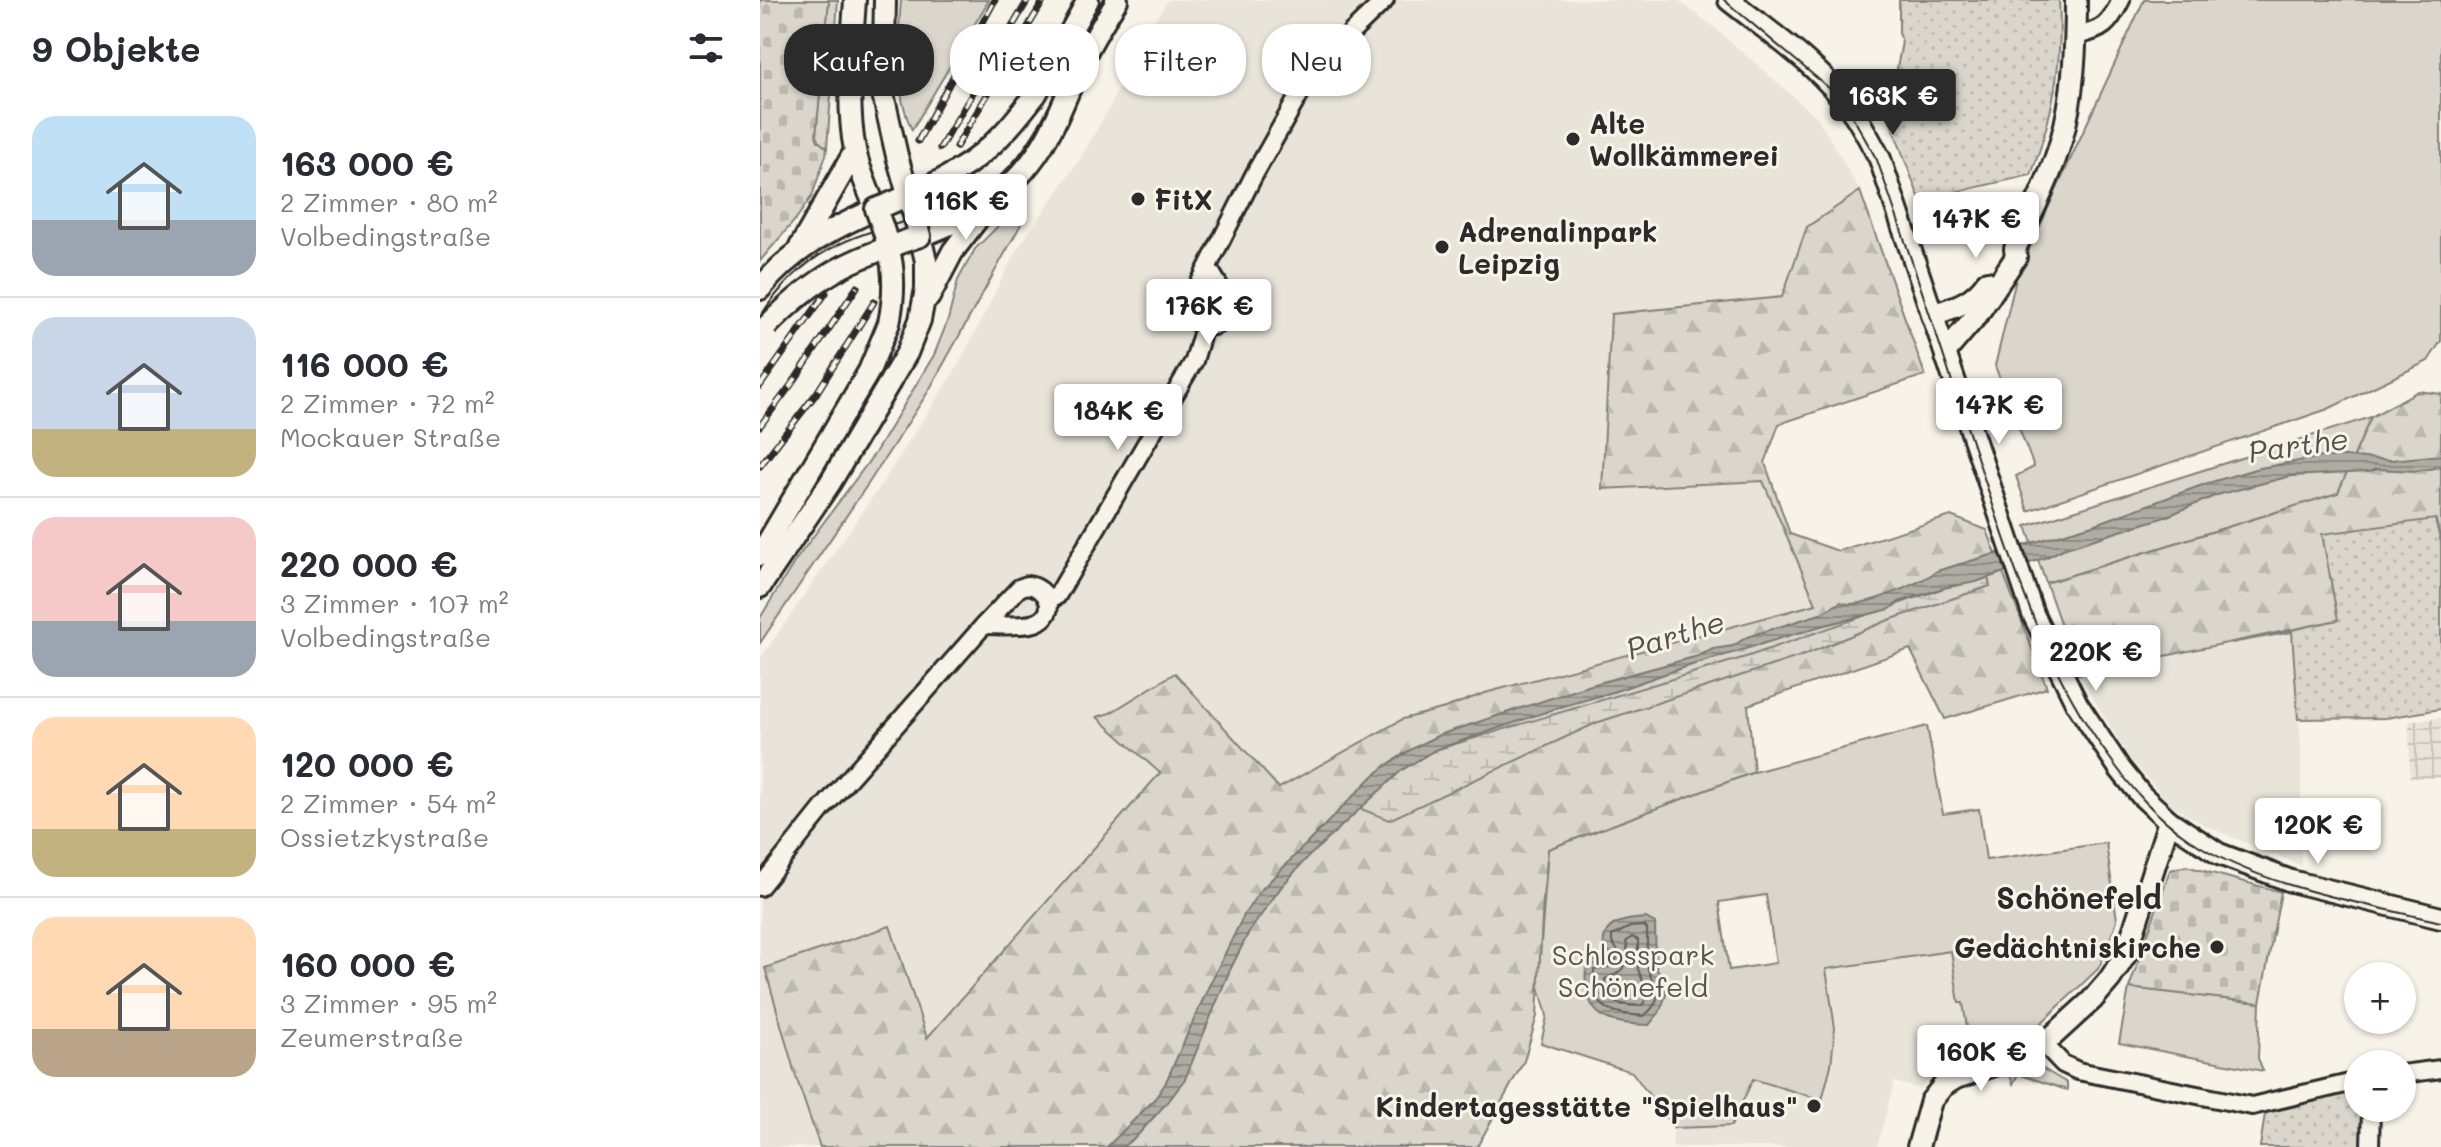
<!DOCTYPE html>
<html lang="de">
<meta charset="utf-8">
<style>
body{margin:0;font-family:Mali,sans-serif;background:#f2f2f3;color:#2b2b33;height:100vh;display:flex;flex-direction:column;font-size:30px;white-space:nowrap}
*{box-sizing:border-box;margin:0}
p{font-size:26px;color:#7c7c81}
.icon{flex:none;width:44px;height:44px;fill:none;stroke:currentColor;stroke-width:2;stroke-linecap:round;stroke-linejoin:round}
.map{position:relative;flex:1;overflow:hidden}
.panel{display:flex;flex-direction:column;background:#fff;width:760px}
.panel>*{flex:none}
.top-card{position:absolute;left:24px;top:24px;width:760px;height:72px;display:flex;gap:16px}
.tools{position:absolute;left:1584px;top:962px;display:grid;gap:16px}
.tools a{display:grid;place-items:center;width:72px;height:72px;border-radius:50%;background:#fff;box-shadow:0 2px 6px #0004;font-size:40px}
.price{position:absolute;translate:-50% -68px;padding:0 18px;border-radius:8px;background:#fff;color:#222;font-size:26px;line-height:52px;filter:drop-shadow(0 2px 4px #0008)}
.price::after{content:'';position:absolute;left:50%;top:48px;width:24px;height:18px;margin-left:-12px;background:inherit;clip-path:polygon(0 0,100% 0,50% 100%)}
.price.current{background:#2b2b2b;color:#fff}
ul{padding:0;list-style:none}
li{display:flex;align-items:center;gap:24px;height:200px;padding:0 32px}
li+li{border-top:2px solid #e1e1e2}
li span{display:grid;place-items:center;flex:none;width:224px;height:160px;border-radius:24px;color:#555}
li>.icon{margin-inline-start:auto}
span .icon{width:96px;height:96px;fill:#fffc;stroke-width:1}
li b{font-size:34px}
h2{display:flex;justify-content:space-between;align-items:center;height:96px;padding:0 32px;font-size:34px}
.pill{padding:0 28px;border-radius:32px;background:#fff;box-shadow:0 2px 6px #0004;font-size:28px;line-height:72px}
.pill.current{background:#2b2b2b;color:#fff}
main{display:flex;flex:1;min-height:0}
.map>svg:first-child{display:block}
.built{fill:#e8e4da}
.industrial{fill:url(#industrial-grid)}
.green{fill:#dad6cc;stroke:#82807c;stroke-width:2;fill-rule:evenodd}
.forest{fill:url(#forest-firs);stroke:#82807c;stroke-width:2}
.wetland{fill:url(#wetland-marsh);stroke:#82807c;stroke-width:2}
.cemetery{fill:url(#cemetery-stones);stroke:#82807c;stroke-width:2}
.garden{fill:url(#garden-dots);stroke:#82807c;stroke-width:2}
.water{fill:url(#water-rules);stroke:#7a7874;stroke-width:2}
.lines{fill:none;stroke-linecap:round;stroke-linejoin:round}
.shore{stroke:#605f5b;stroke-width:2}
.minor-casing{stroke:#2b2b2b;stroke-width:22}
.major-casing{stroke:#2b2b2b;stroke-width:26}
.minor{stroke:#f7f3e8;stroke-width:16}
.major{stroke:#f7f3e8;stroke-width:20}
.tram{stroke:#2b2b2b;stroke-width:2}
.rail-casing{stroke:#2b2b2b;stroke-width:7}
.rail{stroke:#f7f3e8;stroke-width:4;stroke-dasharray:12;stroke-linecap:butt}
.major-bridge-casing{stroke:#2b2b2b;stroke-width:26;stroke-linecap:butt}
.major-bridge{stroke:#f7f3e8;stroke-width:20}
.poi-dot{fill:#2b2b2b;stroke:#f7f3e8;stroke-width:3}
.labels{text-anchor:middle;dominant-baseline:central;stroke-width:6;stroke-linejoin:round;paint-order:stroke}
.poi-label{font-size:28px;font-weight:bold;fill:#2b2b2b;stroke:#f7f3e8;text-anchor:start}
.park-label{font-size:28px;fill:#575653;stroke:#f7f3e8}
.water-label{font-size:30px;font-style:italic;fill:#53524f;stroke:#f7f3e8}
.neighbourhood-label{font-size:30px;font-weight:bold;fill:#2b2b2b;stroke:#f7f3e8}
</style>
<main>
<section class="panel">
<h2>9 Objekte<svg class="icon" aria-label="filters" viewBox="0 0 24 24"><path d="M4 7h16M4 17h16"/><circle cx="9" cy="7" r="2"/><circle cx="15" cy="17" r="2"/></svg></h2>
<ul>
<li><span style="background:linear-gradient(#bfe0f5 65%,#9aa5b1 0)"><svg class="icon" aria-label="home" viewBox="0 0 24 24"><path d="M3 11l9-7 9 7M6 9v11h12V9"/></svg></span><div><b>163 000 €</b><p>2 Zimmer · 80 m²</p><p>Volbedingstraße</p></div></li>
<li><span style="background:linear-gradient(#c9d6e8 70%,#c2b280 0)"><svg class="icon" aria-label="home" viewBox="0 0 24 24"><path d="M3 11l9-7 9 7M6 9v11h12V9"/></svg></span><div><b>116 000 €</b><p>2 Zimmer · 72 m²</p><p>Mockauer Straße</p></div></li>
<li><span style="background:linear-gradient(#f6c9c9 65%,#9aa5b1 0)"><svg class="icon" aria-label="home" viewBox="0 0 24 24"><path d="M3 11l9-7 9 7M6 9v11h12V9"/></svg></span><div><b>220 000 €</b><p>3 Zimmer · 107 m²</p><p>Volbedingstraße</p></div></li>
<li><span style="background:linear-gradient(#ffd9b3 70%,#c2b280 0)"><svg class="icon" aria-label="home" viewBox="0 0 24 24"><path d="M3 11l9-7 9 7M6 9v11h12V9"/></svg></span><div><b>120 000 €</b><p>2 Zimmer · 54 m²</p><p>Ossietzkystraße</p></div></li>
<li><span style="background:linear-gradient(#ffd9b3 70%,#b9a48a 0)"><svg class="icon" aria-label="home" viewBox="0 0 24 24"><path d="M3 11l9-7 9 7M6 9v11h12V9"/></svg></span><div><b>160 000 €</b><p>3 Zimmer · 95 m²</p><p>Zeumerstraße</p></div></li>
</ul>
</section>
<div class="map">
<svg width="1681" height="1147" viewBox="0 0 1681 1147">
<defs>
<pattern id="industrial-grid" width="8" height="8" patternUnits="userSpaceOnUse" patternTransform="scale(2)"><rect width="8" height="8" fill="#e8e4da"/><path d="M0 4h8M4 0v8" fill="none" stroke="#c7c4bb"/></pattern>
<pattern id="forest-firs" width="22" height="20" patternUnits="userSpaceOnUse" patternTransform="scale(2)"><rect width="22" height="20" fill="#dad6cc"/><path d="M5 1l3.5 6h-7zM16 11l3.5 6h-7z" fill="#bbb8af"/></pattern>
<pattern id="wetland-marsh" width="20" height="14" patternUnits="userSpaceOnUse" patternTransform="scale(2)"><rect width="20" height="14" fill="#dad6cc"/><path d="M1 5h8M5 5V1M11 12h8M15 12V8" fill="none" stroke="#bbb8af"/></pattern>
<pattern id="cemetery-stones" width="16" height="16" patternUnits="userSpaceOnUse" patternTransform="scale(2)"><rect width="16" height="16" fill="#dad6cc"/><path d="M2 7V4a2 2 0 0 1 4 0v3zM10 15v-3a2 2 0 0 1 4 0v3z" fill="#bbb8af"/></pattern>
<pattern id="garden-dots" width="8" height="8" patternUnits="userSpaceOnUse" patternTransform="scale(2)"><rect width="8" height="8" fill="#dad6cc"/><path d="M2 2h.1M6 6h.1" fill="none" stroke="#bbb8af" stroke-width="1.8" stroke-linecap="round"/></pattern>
<pattern id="water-rules" width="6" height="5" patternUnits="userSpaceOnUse" patternTransform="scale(2)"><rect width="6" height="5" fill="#afaca4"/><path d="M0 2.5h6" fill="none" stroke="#8f8c86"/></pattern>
</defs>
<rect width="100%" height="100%" fill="#f7f3e8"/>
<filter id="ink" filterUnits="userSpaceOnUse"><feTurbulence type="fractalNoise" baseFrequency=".0125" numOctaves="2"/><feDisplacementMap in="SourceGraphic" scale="16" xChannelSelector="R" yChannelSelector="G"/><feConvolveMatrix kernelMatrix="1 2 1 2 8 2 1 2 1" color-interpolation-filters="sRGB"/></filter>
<g filter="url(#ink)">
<g class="built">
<path d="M408,0H918L955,28L1058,118L1100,191L1047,227L1022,297L851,314L842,489L1003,481L1056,604L725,693L685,708L643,719L519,788L415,673L349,713L338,717L401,772L166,1039L5,968L35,1073L60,1147H0V659L119,488L199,364L256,251L320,159L350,107L375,50Z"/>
<path d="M1532,632L1541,745V866L1444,825L1410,804L1370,759L1318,674Z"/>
<path d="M1192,951L1199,1002H1203L1213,1058L1173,1076L1160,1089L1134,1082L1117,1147H912L914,1128L971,1126L993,1079L1073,1031L1075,1028L1066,969Z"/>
</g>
<path class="industrial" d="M1681,718V778H1650L1649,721Z"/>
<g class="green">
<path d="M69,0H78L67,148L58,141L56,135Z"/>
<path d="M141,0H229L152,130C133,89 138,44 141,0Z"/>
<path d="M1384,0H1681V341L1668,361L1568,409L1268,511L1256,476L1274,467L1235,366L1257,275Z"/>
<path d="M254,210L265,217L168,392L110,481L0,643V618L35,561L115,453L174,355L188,320L198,280L215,249Z"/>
<path d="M1611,417L1578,493L1286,583L1266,526Z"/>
<path d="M1167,726L1183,814L1219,809L1226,860L1346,843L1357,920L1345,955L1338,969L1276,1028L1252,1041L1223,1048L1213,1059L1173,1077L1166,1064L1165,1054L1178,1041L1198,1040L1212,1057L1203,1003H1199L1191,951L1066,969L1075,1028L1071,1065L1062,1100L993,1079L971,1126L914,1128L872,1072L781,1043L787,1016L778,983L788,849L994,772ZM1006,895L1016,963L969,970L959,902Z"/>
<path d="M1369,988L1500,1003L1498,1058L1503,1071L1359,1043Z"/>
<path d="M1270,1065L1283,1069L1307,1083V1090L1258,1074L1253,1084L1250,1075L1245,1076L1244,1072Z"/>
</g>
<g class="forest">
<path d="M1100,191L1165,375L1019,424L1005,463L1030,534L1078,551L1191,516L1227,530L1287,688L1185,719L1150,649L988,705L994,772L788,849L783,897L777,1016L764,1061L717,1147H354L349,1145L347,1147H60L35,1074L5,968L130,926L167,1038L400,773L337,717L350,713L415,673L519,788L643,719L685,708L725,693L1056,604L1003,481L842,489L851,314L1022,297L1047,227Z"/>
<path d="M1658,391L1681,394V543L1676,520L1578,620L1318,674L1286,583L1578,493L1611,417Z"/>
</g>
<path class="wetland" d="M1227,573L1230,586L1129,620L1044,655L836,723L629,820L596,807L655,756L989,656Z"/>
<g class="cemetery">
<path d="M0,0H69L56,135L58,141L67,148L66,155L52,196L36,219L0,261Z"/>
<path d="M1426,866L1521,892L1500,1003L1369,988L1410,870Z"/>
</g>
<g class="garden">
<path d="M1139,0H1299C1303,63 1293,116 1271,175L1160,200L1128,115L1135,111L1133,89L1142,42L1139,33Z"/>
<path d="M1675,519L1681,543V709L1626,718L1538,719L1532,632L1471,643L1578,620L1562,534Z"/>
<path d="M1598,1086V1108H1605L1604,1147H1500L1505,1114L1528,1102Z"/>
</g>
<g class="water">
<path d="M1681,455V467L1656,471L1616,469L1609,472L1531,476L1457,495L1405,517L1303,549L1287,557L1216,582L1183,588L1139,602L1130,609L1061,626L916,670L853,692L797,708L675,750L642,770L547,858L522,886L489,932L469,972L425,1079L411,1098L376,1137L362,1147H347L394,1100L405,1084L449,986L484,915L499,892L614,775C634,759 655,746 679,735L831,685L938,656L953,649L973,646L987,637L1060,614L1081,602C1097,611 1161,583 1177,571L1336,524L1445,484L1495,469L1561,457H1592L1631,460Z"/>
<path d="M886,918L895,923L896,967L905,984L906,995L899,1013L889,1025C857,1023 830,1023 826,985C825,975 825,969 830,961L849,959L850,952L844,949C840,922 865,919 886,918Z"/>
</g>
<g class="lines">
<g class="shore">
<path d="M870,927L884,926L887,929C888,941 885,957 888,969C894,990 907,997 884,1016C851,1014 830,1009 834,970C847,967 857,968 858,951L852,942V936Z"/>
<path d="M872,937L878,940V969L887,992L884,1003L880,1006C860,1005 842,1004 845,979C864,973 871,962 866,942Z"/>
</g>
<g class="minor-casing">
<g id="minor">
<path d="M1316,36C1343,30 1349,25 1361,0"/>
<path d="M448,267C454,279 468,296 467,309C466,334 424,333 431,300L494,175L543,88L568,55L625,0"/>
<path d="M267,585C289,587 299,614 275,623C263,627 238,625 224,625L259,588Z"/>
<path d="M288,598L297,596L434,361L444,327"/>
<path d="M0,887L63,808L224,625"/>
<path d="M1284,1044L1303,1064L1318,1071L1492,1106L1598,1081"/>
<path d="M1642,1074L1681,1069"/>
<path d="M1610,1147L1611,1108"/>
</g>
</g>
<g class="major-casing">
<g id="major">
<path d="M125,0L123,94L137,156"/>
<path d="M969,0C1013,35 1063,68 1095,115C1104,129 1112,144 1120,159L1273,614L1317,704L1360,769L1381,795L1409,821L1459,854L1531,881L1681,918"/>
<path d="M276,94L328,0"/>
<path d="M40,247L95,151"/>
<path d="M0,289C31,250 71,229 116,209C108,190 99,170 95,150C86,105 92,45 95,0"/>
<path d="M169,297L193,251L222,213"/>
<path d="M1172,315C1196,307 1212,303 1227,282"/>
<path d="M1186,357L1187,350L1217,315L1256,257L1255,249C1271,214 1290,179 1301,141C1314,96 1316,47 1316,0"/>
<path d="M0,555L109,371L129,323"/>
<path d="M0,587L70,483L147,353L160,320L166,289V261L160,236C204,221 243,199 271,162C292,135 304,101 318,69C329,45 343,22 357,0"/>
<path d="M1158,1147L1171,1101L1183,1086L1196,1078L1238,1064L1284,1044L1332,1000L1350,979L1366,954L1409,821"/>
</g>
</g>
<use href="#minor" class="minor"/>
<use href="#major" class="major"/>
<g class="tram">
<path d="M964,0L1070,89L1091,114L1117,160C1151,256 1182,352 1214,448C1250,555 1281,665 1349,757C1372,789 1396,817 1429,839C1496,886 1601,903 1681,922"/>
<path d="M0,317C18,289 40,265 70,249C122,220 185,221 233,182C276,147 293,95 317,48C326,31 335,16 345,0"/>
</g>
<g class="rail-casing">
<g id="rail">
<path d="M158,141L235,0"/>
<path d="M196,147L284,0"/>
<path d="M180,148L268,0"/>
<path d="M0,386L66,293"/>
<path d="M0,426L34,381L97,287"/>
<path d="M0,466L56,394L114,302"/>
</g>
</g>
<use href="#rail" class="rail"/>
<g class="major-bridge-casing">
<g id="major-bridge">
<path d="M129,323C138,279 132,251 116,209C150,195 187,181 216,158C240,140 258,117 276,94"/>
<path d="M7,326C59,273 91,259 160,236L137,156"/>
</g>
</g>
<use href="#major-bridge" class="major-bridge"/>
</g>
</g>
<g class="poi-dot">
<circle cx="813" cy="139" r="8"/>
<circle cx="378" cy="199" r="8"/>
<circle cx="682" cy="247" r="8"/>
<circle cx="1457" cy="947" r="8"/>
<circle cx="1054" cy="1106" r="8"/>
</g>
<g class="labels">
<g class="poi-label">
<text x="829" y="123">Alte<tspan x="829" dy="32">Wollkämmerei</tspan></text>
<text x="394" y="199">FitX</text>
<text x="698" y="231">Adrenalinpark<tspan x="698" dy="32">Leipzig</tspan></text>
<text x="1441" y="947" text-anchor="end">Gedächtniskirche</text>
<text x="1038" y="1106" text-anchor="end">Kindertagesstätte "Spielhaus"</text>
</g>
<g class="park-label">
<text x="873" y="954">Schlosspark<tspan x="873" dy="32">Schönefeld</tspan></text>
</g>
<g class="water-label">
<text transform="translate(1538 444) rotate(-8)">Parthe</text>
<text transform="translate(915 634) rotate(-17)">Parthe</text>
</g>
<g class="neighbourhood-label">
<text x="1319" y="897">Schönefeld</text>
</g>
</g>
</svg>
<div class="tools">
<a>+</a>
<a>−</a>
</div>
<b class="price current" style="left:1133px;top:137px">163K €</b>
<b class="price" style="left:206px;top:242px">116K €</b>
<b class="price" style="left:1216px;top:260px">147K €</b>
<b class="price" style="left:449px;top:347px">176K €</b>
<b class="price" style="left:1239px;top:446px">147K €</b>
<b class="price" style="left:358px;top:452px">184K €</b>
<b class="price" style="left:1336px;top:693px">220K €</b>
<b class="price" style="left:1558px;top:866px">120K €</b>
<b class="price" style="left:1221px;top:1093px">160K €</b>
<div class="top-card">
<a class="pill current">Kaufen</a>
<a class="pill">Mieten</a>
<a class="pill">Filter</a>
<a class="pill">Neu</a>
</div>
</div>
</main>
